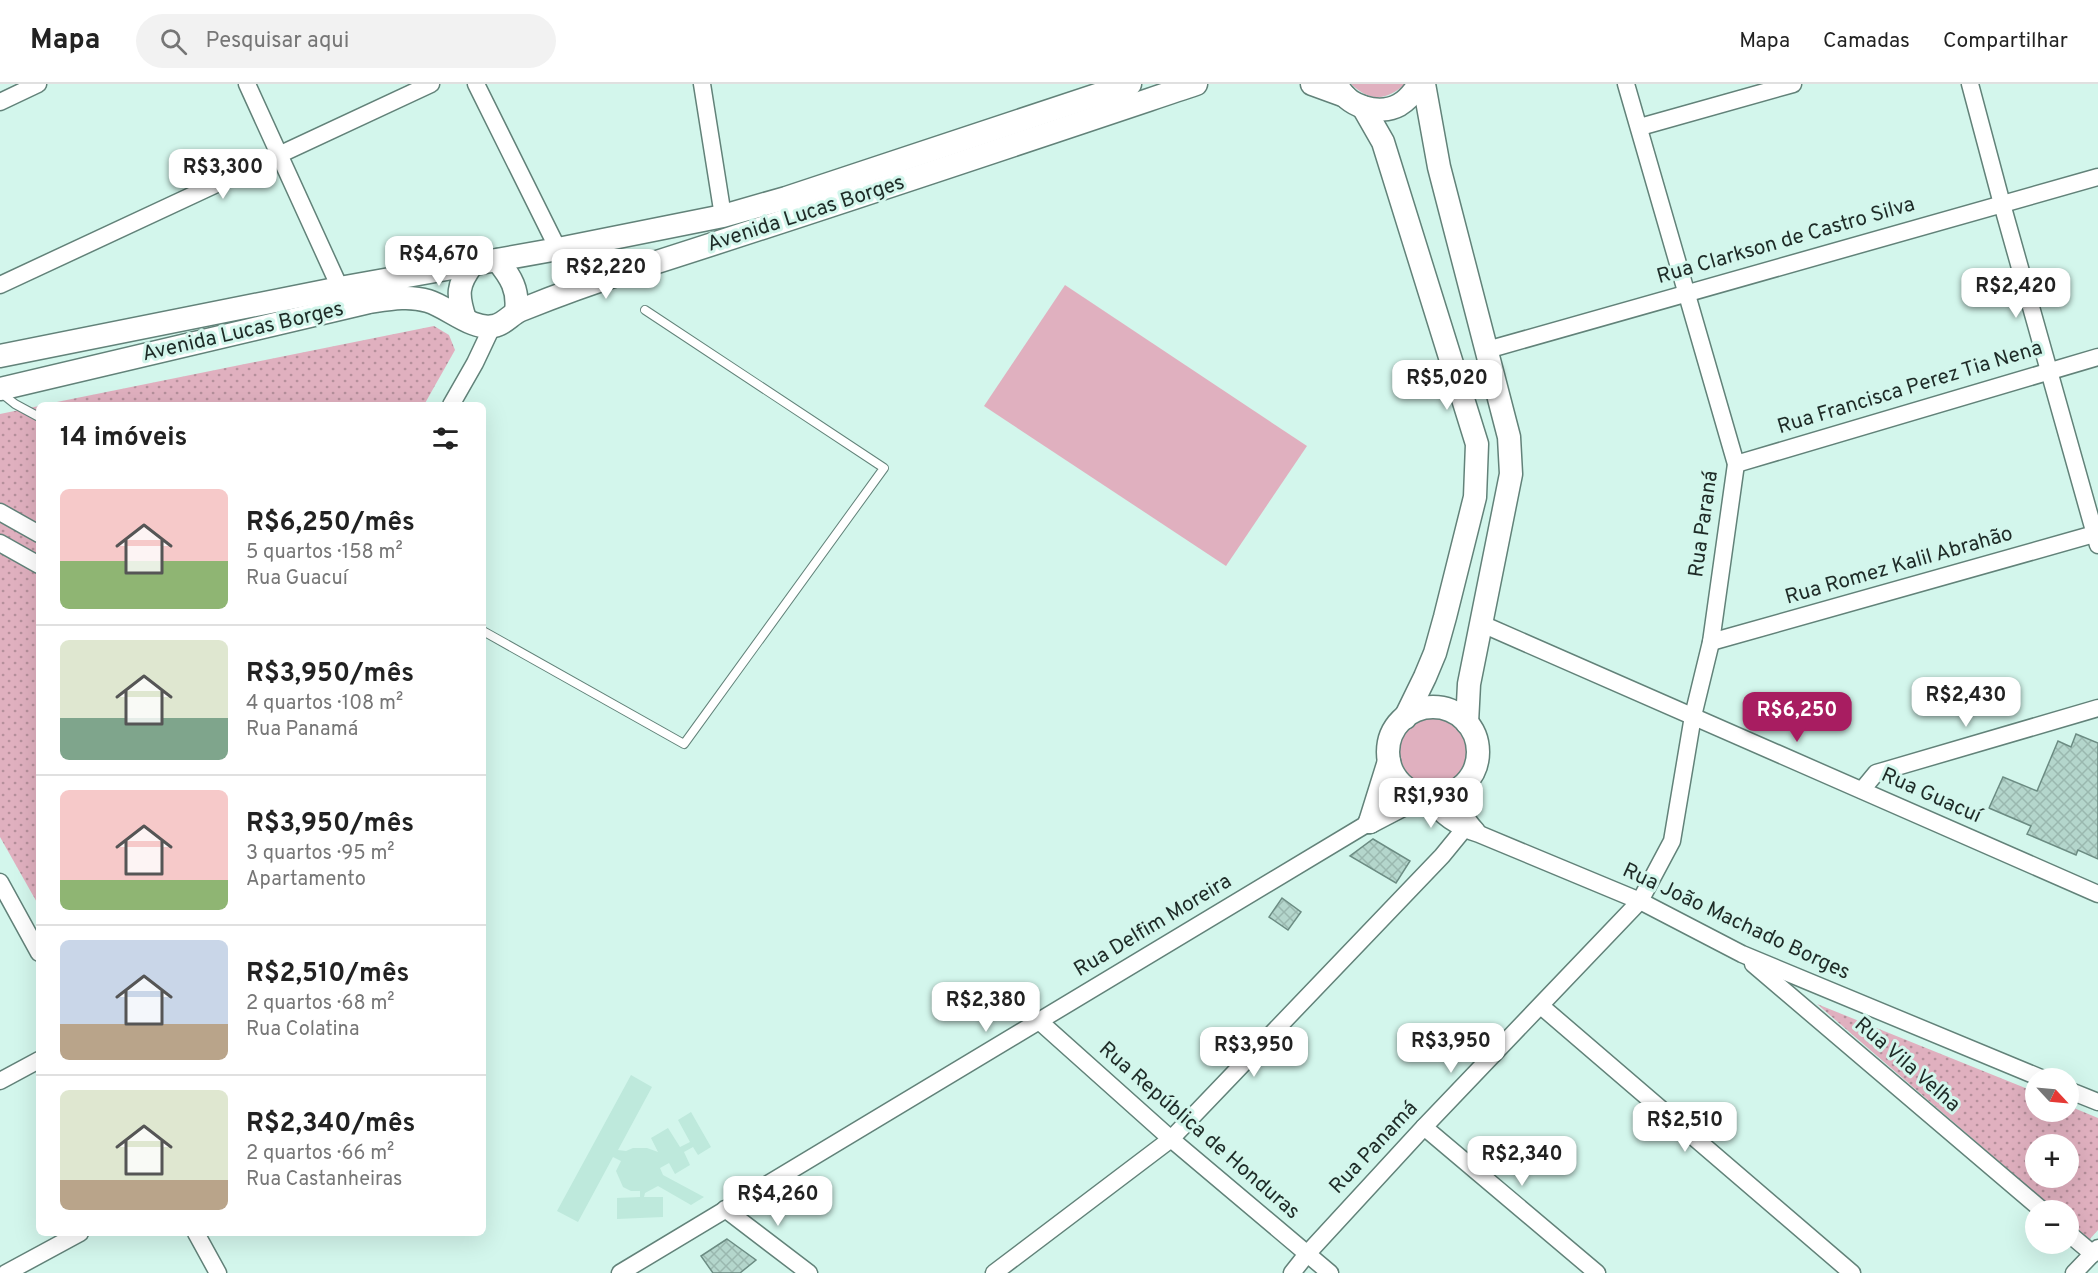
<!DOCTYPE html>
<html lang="pt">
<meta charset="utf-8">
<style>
body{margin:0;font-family:Overpass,sans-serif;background:#f2f2f2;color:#222;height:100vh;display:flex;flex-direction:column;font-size:22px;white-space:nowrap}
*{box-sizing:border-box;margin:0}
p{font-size:20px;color:#767676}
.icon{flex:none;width:33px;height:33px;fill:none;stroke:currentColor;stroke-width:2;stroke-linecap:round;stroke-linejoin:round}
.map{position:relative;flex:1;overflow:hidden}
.drawer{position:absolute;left:36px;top:318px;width:450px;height:834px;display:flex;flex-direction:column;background:#fff;border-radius:9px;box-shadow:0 6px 24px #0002}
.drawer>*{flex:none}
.needle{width:39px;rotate:116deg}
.fabs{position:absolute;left:2025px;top:984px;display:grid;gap:12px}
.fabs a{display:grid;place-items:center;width:54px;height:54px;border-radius:50%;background:#fff;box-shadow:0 6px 24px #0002;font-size:30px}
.price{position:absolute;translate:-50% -51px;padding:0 14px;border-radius:12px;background:#fff;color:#222;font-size:20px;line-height:39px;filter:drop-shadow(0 2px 3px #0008)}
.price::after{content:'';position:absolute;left:50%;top:36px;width:18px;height:14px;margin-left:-9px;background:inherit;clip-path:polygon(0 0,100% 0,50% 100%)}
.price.current{background:#a81d61;color:#fff}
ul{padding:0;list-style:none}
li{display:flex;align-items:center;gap:18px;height:150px;padding:0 24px}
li+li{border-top:2px solid #e0e0e0}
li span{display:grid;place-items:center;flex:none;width:168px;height:120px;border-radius:9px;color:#555}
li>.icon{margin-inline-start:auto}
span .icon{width:72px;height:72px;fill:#fffc;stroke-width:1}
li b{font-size:26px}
h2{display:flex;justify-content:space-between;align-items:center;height:72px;padding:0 24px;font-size:26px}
header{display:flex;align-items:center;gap:36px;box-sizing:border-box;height:84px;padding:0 30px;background:#fff;border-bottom:2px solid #e0e0e0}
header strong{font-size:28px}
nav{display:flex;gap:33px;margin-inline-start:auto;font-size:21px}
.search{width:420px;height:54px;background:#f2f2f2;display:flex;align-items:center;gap:15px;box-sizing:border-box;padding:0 21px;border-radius:33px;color:#767676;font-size:22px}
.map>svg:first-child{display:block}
.built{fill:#bee9dc}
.green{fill:#e0b0bf}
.park{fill:url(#park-dots);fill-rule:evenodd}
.building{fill:url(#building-cross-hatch);stroke:#6c8c83;stroke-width:1.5}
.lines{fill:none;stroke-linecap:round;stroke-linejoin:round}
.lane-casing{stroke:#628279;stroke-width:10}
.street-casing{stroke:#628279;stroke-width:19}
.secondary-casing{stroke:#628279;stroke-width:25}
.lane{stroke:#fff;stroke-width:8}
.street{stroke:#fff;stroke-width:16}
.secondary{stroke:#fff;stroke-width:22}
.labels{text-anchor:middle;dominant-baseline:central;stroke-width:6;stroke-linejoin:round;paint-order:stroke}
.street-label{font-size:21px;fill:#1e2b27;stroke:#d3f6ec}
</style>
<header>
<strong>Mapa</strong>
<div class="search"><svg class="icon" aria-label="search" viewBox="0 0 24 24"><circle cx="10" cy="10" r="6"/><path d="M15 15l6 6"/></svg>Pesquisar aqui</div>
<nav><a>Mapa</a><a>Camadas</a><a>Compartilhar</a></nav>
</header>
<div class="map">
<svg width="2098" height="1189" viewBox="0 0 2098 1189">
<defs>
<pattern id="park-dots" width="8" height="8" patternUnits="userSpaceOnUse" patternTransform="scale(1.5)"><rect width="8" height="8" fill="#e0b0bf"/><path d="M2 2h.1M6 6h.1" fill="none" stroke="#b58f9b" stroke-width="1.8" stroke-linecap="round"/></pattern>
<pattern id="building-cross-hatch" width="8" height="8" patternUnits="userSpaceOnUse" patternTransform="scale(1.5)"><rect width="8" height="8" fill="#b4d6cc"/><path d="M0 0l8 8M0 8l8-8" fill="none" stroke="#9ab8af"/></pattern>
</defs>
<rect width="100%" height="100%" fill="#d3f6ec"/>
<path class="built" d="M631,991L652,1003L618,1066L626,1067L633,1064H647L658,1068L651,1054L668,1044L680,1063L690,1058L678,1036L691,1028L711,1063L698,1071L693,1063L684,1068L690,1081L675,1090L669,1079L660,1084L663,1091L704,1113L691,1121L658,1102L645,1109L644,1113H663V1133L617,1135V1114L640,1113V1107H631L623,1103L616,1087L621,1077L613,1073L578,1138L557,1127Z"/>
<g class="green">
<path d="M1351,0H1405C1386,17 1370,18 1351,0Z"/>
<path d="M1065,201L1307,362L1226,482L984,322Z"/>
<circle cx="1433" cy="669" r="37"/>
</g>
<g class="park">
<path d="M434,242L449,251L455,266L424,321H42Z"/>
<path d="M39,322V822L0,753V330Z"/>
<path d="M1817,920L2035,1008L2036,1028H2068L2069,1022L2098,1034V1146L2089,1156L2069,1138L2068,1126H2055ZM2036,1060H2068V1094H2036Z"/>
</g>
<g class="building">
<path d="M2076,650L2098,659V775L2078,766L2076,771L2027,750L2031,742L1989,724L2003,693L2037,707L2058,657L2071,663Z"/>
<path d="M1373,755L1410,777L1396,799L1350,772Z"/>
<path d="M1282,814L1301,828L1288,846L1269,833Z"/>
<path d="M727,1155L756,1176L740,1189H713L701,1172Z"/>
</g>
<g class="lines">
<g class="lane-casing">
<g id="lane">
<path d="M0,308L15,320L39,333"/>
<path d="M483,547L684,660L884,384L645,226"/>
</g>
</g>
<g class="street-casing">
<g id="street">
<path d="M247,0L340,204"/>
<path d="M476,0L558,165"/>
<path d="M702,0L723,132"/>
<path d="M1970,0L2002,120L2098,461"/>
<path d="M0,18L38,0"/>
<path d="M1640,43L1793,0"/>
<path d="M0,201L431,0"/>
<path d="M1487,266L2098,93"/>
<path d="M451,321L475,279L492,243"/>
<path d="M1736,380L2098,273"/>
<path d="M0,428L39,450"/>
<path d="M0,459L39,481"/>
<path d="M1482,540L2098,810"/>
<path d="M1711,558L2098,449"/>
<path d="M1464,701C1461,723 1461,730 1477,747"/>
<path d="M1862,706L1876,689L2098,624"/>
<path d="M1426,713C1441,733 1456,743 1479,750L1640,817L1742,870L2041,994"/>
<path d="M0,798L39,869"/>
<path d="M1753,880L2042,1126"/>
<path d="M1541,922L1852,1189"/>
<path d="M1039,937L1171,1055L1330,1189"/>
<path d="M0,997L39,976"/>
<path d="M2068,1006L2098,1018"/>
<path d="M1424,1043L1597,1189"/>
<path d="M725,1125L809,1189"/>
<path d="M196,1149L218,1189"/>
<path d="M2068,1149L2093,1170"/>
<path d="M6,1189L80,1149"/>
<path d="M620,1189L1370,738"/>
<path d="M994,1189L1171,1055L1442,772L1469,739"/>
<path d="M1292,1189L1307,1170L1424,1043L1640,817L1672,757L1693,632L1711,558L1736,380L1626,0"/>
<path d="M2074,1189L2098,1164"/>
</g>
</g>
<g class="secondary-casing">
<g id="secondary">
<path d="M1312,0L1345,12"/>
<path d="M1337,0C1346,23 1379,32 1399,21C1408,16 1414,8 1419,0"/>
<path d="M1424,0L1439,83L1509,353L1511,390L1469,600L1467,639"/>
<path d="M1363,23L1383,58L1477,360L1475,413L1445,533L1435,569L1425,593L1405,634"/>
<path d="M497,176C511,193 519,206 516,228"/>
<path d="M465,235C457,211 457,201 472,181"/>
<path d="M0,272L340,204L558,165L723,132L786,114L1130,0"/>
<path d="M0,305L369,218C389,215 409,211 428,217C448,223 473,247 494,242C505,240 511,230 521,226C558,211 594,198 632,186C821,126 1008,63 1196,0"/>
<circle cx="1433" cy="668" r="45"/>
<path d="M1370,738L1389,677"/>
<path d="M1370,738L1420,712"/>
</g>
</g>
<use href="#lane" class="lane"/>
<use href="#street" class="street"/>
<use href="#secondary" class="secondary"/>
</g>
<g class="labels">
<g class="street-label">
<text transform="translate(806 130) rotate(-18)">Avenida Lucas Borges</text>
<text transform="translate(1786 157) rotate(-16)">Rua Clarkson de Castro Silva</text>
<text transform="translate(243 248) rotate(-13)">Avenida Lucas Borges</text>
<text transform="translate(1910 304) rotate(-17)">Rua Francisca Perez Tia Nena</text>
<text transform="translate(1704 440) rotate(-82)">Rua Paraná</text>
<text transform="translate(1899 482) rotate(-16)">Rua Romez Kalil Abrahão</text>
<text transform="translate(1931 712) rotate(24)">Rua Guacuí</text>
<text transform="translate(1736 838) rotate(25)">Rua João Machado Borges</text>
<text transform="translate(1153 842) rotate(-31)">Rua Delfim Moreira</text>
<text transform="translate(1907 981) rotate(41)">Rua Vila Velha</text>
<text transform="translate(1199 1047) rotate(41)">Rua República de Honduras</text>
<text transform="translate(1374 1064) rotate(-47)">Rua Panamá</text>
</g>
</g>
</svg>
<div class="fabs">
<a><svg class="needle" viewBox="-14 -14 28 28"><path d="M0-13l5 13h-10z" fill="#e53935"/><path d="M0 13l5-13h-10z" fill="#767676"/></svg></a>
<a>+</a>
<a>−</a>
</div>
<b class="price" style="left:223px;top:116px">R$3,300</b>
<b class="price" style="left:439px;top:203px">R$4,670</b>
<b class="price" style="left:606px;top:216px">R$2,220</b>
<b class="price" style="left:2016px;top:235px">R$2,420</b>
<b class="price" style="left:1447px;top:327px">R$5,020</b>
<b class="price" style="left:1966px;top:644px">R$2,430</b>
<b class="price current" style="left:1797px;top:659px">R$6,250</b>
<b class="price" style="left:1431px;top:745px">R$1,930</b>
<b class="price" style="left:986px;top:949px">R$2,380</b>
<b class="price" style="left:1451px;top:990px">R$3,950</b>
<b class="price" style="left:1254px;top:994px">R$3,950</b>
<b class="price" style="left:1685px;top:1069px">R$2,510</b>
<b class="price" style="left:1522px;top:1103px">R$2,340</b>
<b class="price" style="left:778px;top:1143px">R$4,260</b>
<section class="drawer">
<h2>14 imóveis<svg class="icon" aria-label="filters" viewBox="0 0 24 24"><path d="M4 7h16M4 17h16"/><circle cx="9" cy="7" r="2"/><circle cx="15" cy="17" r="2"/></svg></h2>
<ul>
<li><span style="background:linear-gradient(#f6c9c9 60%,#8fb573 0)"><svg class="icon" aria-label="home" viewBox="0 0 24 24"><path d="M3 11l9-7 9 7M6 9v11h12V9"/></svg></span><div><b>R$6,250/mês</b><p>5 quartos · 158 m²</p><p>Rua Guacuí</p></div></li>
<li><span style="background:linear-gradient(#dfe7d0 65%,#7fa58c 0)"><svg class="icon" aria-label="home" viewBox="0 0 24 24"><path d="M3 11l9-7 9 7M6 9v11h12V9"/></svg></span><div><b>R$3,950/mês</b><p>4 quartos · 108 m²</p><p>Rua Panamá</p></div></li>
<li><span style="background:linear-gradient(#f6c9c9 75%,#8fb573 0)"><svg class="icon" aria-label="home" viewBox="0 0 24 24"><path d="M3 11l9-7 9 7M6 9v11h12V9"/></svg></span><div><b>R$3,950/mês</b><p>3 quartos · 95 m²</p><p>Apartamento</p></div></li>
<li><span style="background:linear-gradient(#c9d6e8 70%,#b9a48a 0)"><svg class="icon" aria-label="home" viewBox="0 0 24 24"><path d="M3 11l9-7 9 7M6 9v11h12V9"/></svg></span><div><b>R$2,510/mês</b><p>2 quartos · 68 m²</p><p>Rua Colatina</p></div></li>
<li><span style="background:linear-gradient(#dfe7d0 75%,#b9a48a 0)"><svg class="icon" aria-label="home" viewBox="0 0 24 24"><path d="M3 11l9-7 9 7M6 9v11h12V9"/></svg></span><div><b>R$2,340/mês</b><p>2 quartos · 66 m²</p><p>Rua Castanheiras</p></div></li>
</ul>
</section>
</div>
